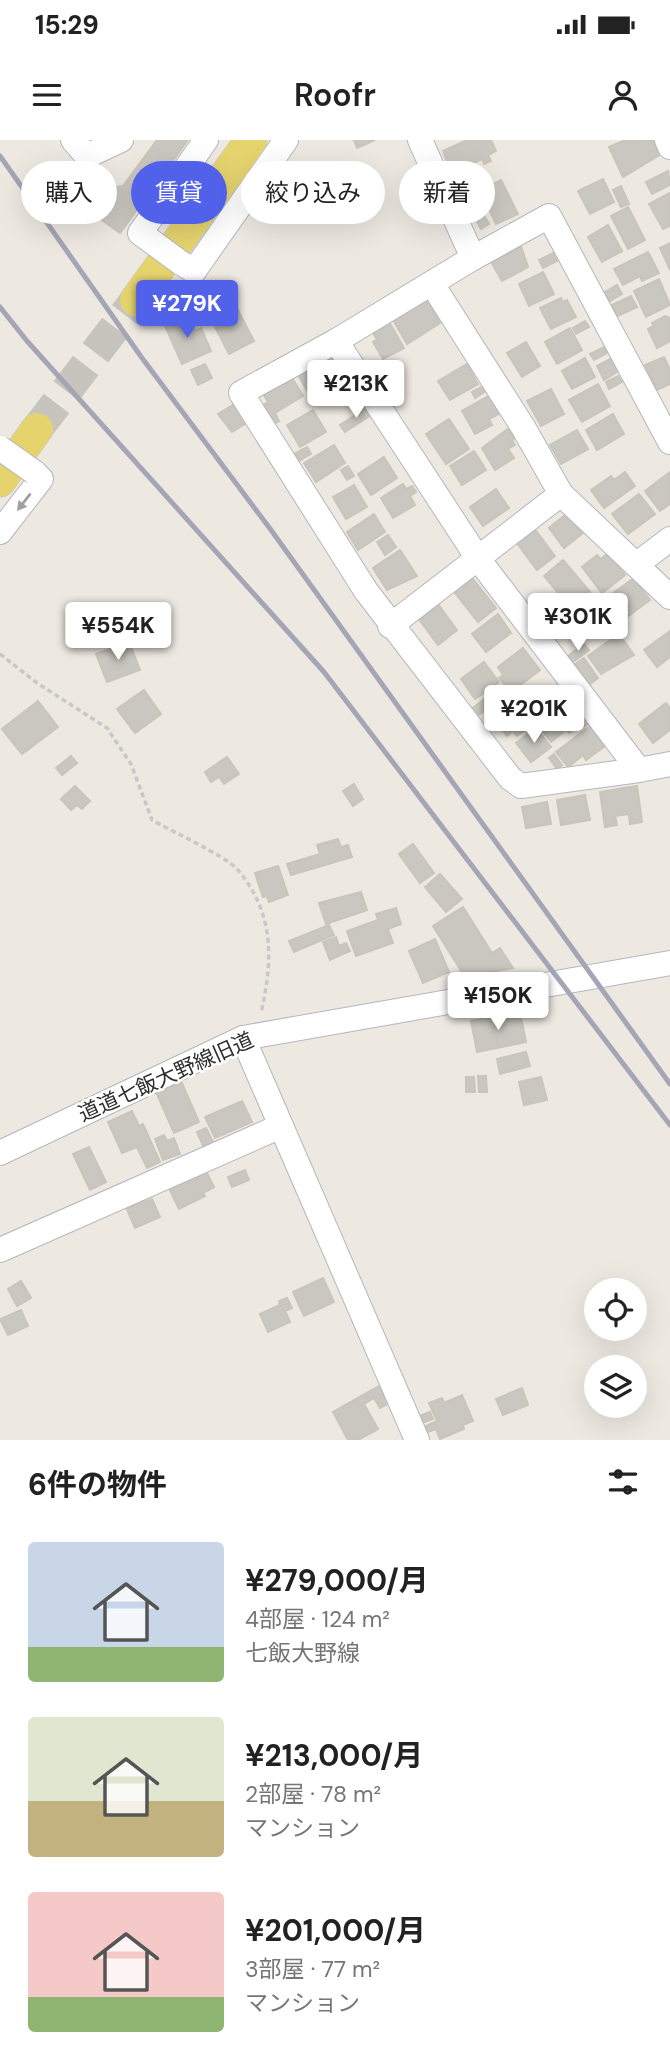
<!DOCTYPE html>
<html lang="ja">
<meta charset="utf-8">
<style>
body{margin:0;font-family:"DM Sans","Noto Sans JP",sans-serif;background:#f2f2f2;color:#222;height:100vh;display:flex;flex-direction:column;font-size:26px;white-space:nowrap}
*{box-sizing:border-box;margin:0}
p{font-size:23px;color:#767676}
.icon{flex:none;width:38px;height:38px;fill:none;stroke:currentColor;stroke-width:2;stroke-linecap:round;stroke-linejoin:round}
.map{position:relative;height:1300px;overflow:hidden}
.details{display:flex;flex-direction:column;background:#fff;flex:1}
.details>*{flex:none}
.top-card{position:absolute;left:21px;top:21px;width:628px;height:63px;display:flex;gap:14px}
.fabs{position:absolute;left:584px;top:1138px;display:grid;gap:14px}
.fabs a{display:grid;place-items:center;width:63px;height:63px;border-radius:50%;background:#fff;box-shadow:0 7px 28px #0002;font-size:35px}
.price{position:absolute;translate:-50% -60px;padding:0 16px;border-radius:7px;background:#fff;color:#222;font-size:23px;line-height:46px;filter:drop-shadow(0 2px 4px #0008)}
.price::after{content:'';position:absolute;left:50%;top:42px;width:21px;height:16px;margin-left:-10px;background:inherit;clip-path:polygon(0 0,100% 0,50% 100%)}
.price.active{background:#5161ea;color:#fff}
ul{padding:0;list-style:none}
li{display:flex;align-items:center;gap:21px;height:175px;padding:0 28px}
li span{display:grid;place-items:center;flex:none;width:196px;height:140px;border-radius:7px;color:#555}
li>.icon{margin-inline-start:auto}
span .icon{width:84px;height:84px;fill:#fffc;stroke-width:1}
li b{font-size:30px}
h2{display:flex;justify-content:space-between;align-items:center;height:84px;padding:0 28px;font-size:30px}
.tag{padding:0 24px;border-radius:32px;background:#fff;box-shadow:0 7px 28px #0002;font-size:24px;line-height:63px}
.tag.active{background:#5161ea;color:#fff}
.status{display:flex;justify-content:space-between;align-items:center;height:49px;padding:0 35px;background:#fff;direction:ltr}
.status svg{height:19px;fill:currentColor}
header{display:flex;justify-content:space-between;align-items:center;height:91px;padding:0 28px;background:#fff;font-size:32px;font-weight:600}
.map>svg:first-child{display:block}
.building{fill:#c9c7bf;stroke:#c9c5ba;stroke-width:2}
.lines{fill:none;stroke-linecap:round;stroke-linejoin:round}
.major-tunnel{stroke:#c7c3bd;stroke-width:32;stroke-dasharray:32 16;stroke-linecap:butt}
.minor-casing{stroke:#b4b6bf;stroke-width:26}
.major-casing{stroke:#c8c8c8;stroke-width:33}
.path{stroke:#c8c8c8;stroke-width:3.5;stroke-dasharray:5 3.5;stroke-linecap:butt}
.minor{stroke:#fff;stroke-width:24}
.major{stroke:#e5d36e;stroke-width:32}
.rail{stroke:#a4a5b5;stroke-width:5}
.minor-bridge-casing{stroke:#b4b6bf;stroke-width:26;stroke-linecap:butt}
.minor-bridge{stroke:#fff;stroke-width:24}
.oneway{fill:#a0a0a0}
.labels{text-anchor:middle;dominant-baseline:central;stroke-width:5;stroke-linejoin:round;paint-order:stroke}
.street-label{font-size:21px;fill:#2d2d2d;stroke:#fff}
</style>
<div class="status"><b>15:29</b><svg viewBox="0 0 49 12"><path d="M0 12V9h3v3zM5 12V6h3v6zM10 12V3h3v9zM15 12V0h3v12zM26 1h20v11H26zM47 4h2v5h-2z"/></svg></div>
<header><svg class="icon" aria-label="menu" viewBox="0 0 24 24"><path d="M4 6h16M4 12h16M4 18h16"/></svg>Roofr<svg class="icon" aria-label="person" viewBox="0 0 24 24"><circle cx="12" cy="8" r="4"/><path d="M4 21q1-7 8-7t8 7"/></svg></header>
<div class="map">
<svg width="670" height="1300" viewBox="0 0 670 1300">
<rect width="100%" height="100%" fill="#ede9e1"/>
<g class="building">
<path d="M157,0L187,1L120,93L65,53L80,32L84,35L87,31L111,48L123,46Z"/>
<path d="M354,0H375L357,8Z"/>
<path d="M467,0H491L496,11L488,15L491,21L484,24L482,19L457,31L453,22L448,24L443,11Z"/>
<path d="M625,0H654L661,14L623,37L609,7Z"/>
<path d="M668,31L670,45L652,54L646,42Z"/>
<path d="M603,39L614,62L590,74L578,51Z"/>
<path d="M501,40L518,74L496,84L480,50Z"/>
<path d="M621,46L629,64L621,67L613,50Z"/>
<path d="M670,53V86L663,89L649,64Z"/>
<path d="M477,56L481,64L469,69L465,61Z"/>
<path d="M628,67L645,100L628,109L611,76Z"/>
<path d="M482,72L489,84L481,89L474,76Z"/>
<path d="M608,85L622,111L602,122L588,97Z"/>
<path d="M670,103V130L660,108Z"/>
<path d="M521,106L528,127L502,141L491,122Z"/>
<path d="M648,112L659,133L642,141L640,136L623,145L614,129Z"/>
<path d="M553,113L557,121L543,128L539,120Z"/>
<path d="M543,132L554,154L529,166L519,144Z"/>
<path d="M659,139L670,165L646,177L634,151Z"/>
<path d="M617,145L622,154L610,161L605,152Z"/>
<path d="M227,149L254,201L229,214L202,162Z"/>
<path d="M631,156L637,167L618,176L612,165Z"/>
<path d="M426,158L440,183L407,204L392,178Z"/>
<path d="M561,158L563,162L567,160L576,177L551,189L540,168Z"/>
<path d="M188,175L195,191L201,188L211,211L182,224L165,186Z"/>
<path d="M665,176L670,178V201L657,208L648,189L654,186L652,183Z"/>
<path d="M388,180L404,208L383,219L373,202L377,200L371,189Z"/>
<path d="M585,181L589,187L576,194L573,188Z"/>
<path d="M570,188L582,210L557,224L545,202Z"/>
<path d="M526,202L540,226L522,237L507,213Z"/>
<path d="M604,207L607,213L594,220L590,214Z"/>
<path d="M328,217L335,218L346,238L332,246L330,241L308,252L295,230Z"/>
<path d="M664,217L670,230V244L657,250L645,225Z"/>
<path d="M585,218L595,237L572,249L562,231Z"/>
<path d="M610,219L617,232L604,240L597,226Z"/>
<path d="M205,224L212,238L198,245L191,230Z"/>
<path d="M467,224L478,244L450,260L438,241Z"/>
<path d="M291,236L303,256L275,273L279,281L271,285L260,267L268,262L262,252Z"/>
<path d="M618,236L622,242L609,249L606,242Z"/>
<path d="M598,244L610,266L582,282L569,260Z"/>
<path d="M483,246L486,251L475,258L472,252Z"/>
<path d="M551,249L564,274L541,286L527,261Z"/>
<path d="M492,254L502,272L489,279L492,285L475,294L462,271Z"/>
<path d="M236,263L248,282L232,292L218,274Z"/>
<path d="M366,268L371,275L345,292L340,285Z"/>
<path d="M313,270L326,292L300,307L287,285Z"/>
<path d="M613,274L624,294L597,310L586,290Z"/>
<path d="M449,279L469,309L446,324L426,294Z"/>
<path d="M513,285L519,295L512,300L515,305L508,309L514,318L495,330L482,308Z"/>
<path d="M577,290L588,309L561,324L550,305Z"/>
<path d="M334,305L345,323L316,342L304,323Z"/>
<path d="M307,307L311,314L297,322L292,315Z"/>
<path d="M474,311L486,330L462,345L450,326Z"/>
<path d="M384,317L397,338L371,355L358,334Z"/>
<path d="M348,326L354,336L347,340L341,330Z"/>
<path d="M625,332L635,346L604,368L591,350L611,336L614,340Z"/>
<path d="M670,332V364L660,371L645,351Z"/>
<path d="M403,344L406,349L412,346L416,352L410,356L415,365L393,378L381,358Z"/>
<path d="M354,345L367,367L346,379L333,357Z"/>
<path d="M496,349L509,368L483,386L470,367Z"/>
<path d="M639,354L655,374L628,394L612,374Z"/>
<path d="M569,372L584,392L564,408L549,388Z"/>
<path d="M374,374L385,392L358,410L347,392Z"/>
<path d="M534,388L555,416L537,430L516,402Z"/>
<path d="M388,395L396,407L385,415L377,402Z"/>
<path d="M400,410L417,436L387,450L373,428Z"/>
<path d="M608,413L625,435L602,453L582,427L597,415L601,419Z"/>
<path d="M563,420L590,452L571,468L544,436Z"/>
<path d="M634,438L650,460L624,479L608,457Z"/>
<path d="M473,439L496,468L478,482L455,453Z"/>
<path d="M593,458L610,481L590,496L572,473Z"/>
<path d="M438,464L457,490L438,505L418,478Z"/>
<path d="M498,474L511,493L486,512L472,494Z"/>
<path d="M670,491V517L657,527L644,510Z"/>
<path d="M619,494L634,515L601,534L588,516Z"/>
<path d="M129,502L140,530L107,542L96,514Z"/>
<path d="M584,504L589,510L573,522L568,516Z"/>
<path d="M523,508L540,530L515,549L512,545L508,549L499,538L503,535L498,527Z"/>
<path d="M584,518L598,538L589,545L575,524Z"/>
<path d="M484,522L499,542L475,559L461,539Z"/>
<path d="M144,550L161,574L135,593L117,569Z"/>
<path d="M508,556L531,586L517,596L513,591L507,596L489,572Z"/>
<path d="M486,558L492,565L476,577L470,570Z"/>
<path d="M38,561L58,587L22,614L2,589Z"/>
<path d="M666,563L670,568V590L653,603L639,584Z"/>
<path d="M563,565L572,576L580,571L589,583L579,590L576,587L569,593L566,590L551,602L538,585Z"/>
<path d="M590,586L605,606L586,620L583,615L568,627L556,612Z"/>
<path d="M536,588L551,607L531,622L516,603Z"/>
<path d="M554,614L562,625L557,629L549,618Z"/>
<path d="M71,616L77,623L62,635L56,628Z"/>
<path d="M227,617L239,634L224,644L219,637L211,642L205,632Z"/>
<path d="M354,644L363,659L353,666L343,651Z"/>
<path d="M75,646L90,661L82,669L77,665L71,670L61,659Z"/>
<path d="M637,646L642,682L630,684L629,674L615,676L617,685L605,687L600,652Z"/>
<path d="M585,655L590,680L561,685L557,660Z"/>
<path d="M547,662L551,684L526,688L522,667Z"/>
<path d="M338,699L341,707L348,705L352,717L291,735L287,724L320,714L317,705Z"/>
<path d="M413,704L434,733L420,743L399,714Z"/>
<path d="M278,726L288,755L269,762L267,756L263,757L255,733Z"/>
<path d="M440,734L462,759L446,772L425,747Z"/>
<path d="M361,752L367,770L326,784L319,763Z"/>
<path d="M463,767L492,813L500,808L513,828L465,837L433,786Z"/>
<path d="M396,768L401,784L388,789L393,803L356,816L347,791L378,780L376,774Z"/>
<path d="M329,785L334,795L294,812L289,801Z"/>
<path d="M336,797L339,806L346,803L350,811L330,820L323,802Z"/>
<path d="M435,799L449,832L423,843L409,811Z"/>
<path d="M520,872L526,902L477,912L471,881Z"/>
<path d="M526,912L530,926L500,934L497,919Z"/>
<path d="M478,936H486L487,952H479Z"/>
<path d="M466,937H474L475,952H466Z"/>
<path d="M541,937L547,960L524,965L519,942Z"/>
<path d="M181,941L199,982L174,993L156,952Z"/>
<path d="M242,961L252,982L215,998L205,977Z"/>
<path d="M132,971L139,986L143,984L160,1022L147,1028L137,1007L122,1013L108,982Z"/>
<path d="M206,988L214,1004L204,1008L197,992Z"/>
<path d="M164,995L167,1001L174,998L180,1014L163,1020L155,999Z"/>
<path d="M89,1007L106,1042L90,1050L73,1014Z"/>
<path d="M203,1025L214,1047L203,1053L205,1056L179,1069L166,1042Z"/>
<path d="M245,1030L249,1040L232,1047L228,1037Z"/>
<path d="M140,1053L144,1062L152,1059L160,1077L135,1088L123,1060Z"/>
<path d="M323,1138L334,1162L304,1176L293,1152Z"/>
<path d="M21,1141L31,1158L17,1166L8,1149Z"/>
<path d="M287,1158L292,1168L285,1171L290,1182L268,1192L260,1174L280,1165L279,1161Z"/>
<path d="M21,1170L28,1186L8,1195L0,1179Z"/>
<path d="M379,1246L389,1263L380,1268L374,1258L364,1264L378,1289L358,1300H348L333,1272Z"/>
<path d="M522,1248L528,1265L503,1275L496,1259Z"/>
<path d="M462,1255L473,1281L463,1285L464,1289L440,1299L436,1289L428,1292L426,1286L437,1281L429,1263L442,1258L444,1263Z"/>
<path d="M430,1272L433,1279L422,1283L419,1276Z"/>
</g>
<g class="lines">
<path class="major-tunnel" d="M37,289L136,160"/>
<g class="minor-casing">
<g id="minor">
<path d="M73,0L87,16L121,0"/>
<path d="M420,0L473,118L336,201L479,420L639,630L670,624"/>
<path d="M667,0L670,7"/>
<path d="M155,104L140,93L206,0"/>
<path d="M473,118L549,76L670,302"/>
<path d="M181,123L194,131L286,0"/>
<path d="M432,144L523,287L561,354L670,457"/>
<path d="M336,201L241,253L366,451L510,638L521,646L639,630"/>
<path d="M0,392L41,339L34,332"/>
<path d="M637,424L670,399"/>
<path d="M390,486L561,354"/>
<path d="M243,898L417,1300"/>
<path d="M0,1013L243,898L670,823"/>
<path d="M0,1110L281,986"/>
</g>
</g>
<g class="major-casing">
<g id="major">
<path d="M136,160L251,0"/>
<path d="M0,341L37,289"/>
</g>
</g>
<path class="path" d="M0,514L37,543L107,588L131,624L152,680C171,691 224,715 237,729C275,773 273,820 261,873"/>
<use href="#minor" class="minor"/>
<use href="#major" class="major"/>
<g class="rail">
<path d="M0,16L142,218L271,390L670,944"/>
<path d="M0,167L27,201L324,532L670,985"/>
</g>
<g class="minor-bridge-casing">
<g id="minor-bridge">
<path d="M155,104L181,123"/>
<path d="M0,308L34,332"/>
</g>
</g>
<use href="#minor-bridge" class="minor-bridge"/>
</g>
<defs><path id="oneway-solid" d="M-6-.8H1V-3.2L6.5 0L1 3.2V.8H-6Z" transform="scale(1.75)"/></defs>
<use class="oneway" href="#oneway-solid" transform="translate(24 362) rotate(128)"/>
<g class="labels">
<g class="street-label">
<text transform="translate(166 937) rotate(-24)">道道七飯大野線旧道</text>
</g>
</g>
</svg>
<div class="fabs">
<a><svg class="icon" aria-label="locate" viewBox="0 0 24 24"><circle cx="12" cy="12" r="6"/><path d="M12 2v4M12 18v4M2 12h4M18 12h4"/></svg></a>
<a><svg class="icon" aria-label="layers" viewBox="0 0 24 24"><path d="M12 4l9 5-9 5-9-5zM3 14l9 5 9-5"/></svg></a>
</div>
<b class="price active" style="left:187px;top:200px">¥279K</b>
<b class="price" style="left:356px;top:280px">¥213K</b>
<b class="price" style="left:578px;top:513px">¥301K</b>
<b class="price" style="left:118px;top:522px">¥554K</b>
<b class="price" style="left:534px;top:605px">¥201K</b>
<b class="price" style="left:498px;top:892px">¥150K</b>
<div class="top-card">
<a class="tag">購入</a>
<a class="tag active">賃貸</a>
<a class="tag">絞り込み</a>
<a class="tag">新着</a>
</div>
</div>
<section class="details">
<h2>6件の物件<svg class="icon" aria-label="filters" viewBox="0 0 24 24"><path d="M4 7h16M4 17h16"/><circle cx="9" cy="7" r="2"/><circle cx="15" cy="17" r="2"/></svg></h2>
<ul>
<li><span style="background:linear-gradient(#c9d6e8 75%,#8fb573 0)"><svg class="icon" aria-label="home" viewBox="0 0 24 24"><path d="M3 11l9-7 9 7M6 9v11h12V9"/></svg></span><div><b>¥279,000/月</b><p>4部屋 · 124 m²</p><p>七飯大野線</p></div></li>
<li><span style="background:linear-gradient(#dfe7d0 60%,#c2b280 0)"><svg class="icon" aria-label="home" viewBox="0 0 24 24"><path d="M3 11l9-7 9 7M6 9v11h12V9"/></svg></span><div><b>¥213,000/月</b><p>2部屋 · 78 m²</p><p>マンション</p></div></li>
<li><span style="background:linear-gradient(#f6c9c9 75%,#8fb573 0)"><svg class="icon" aria-label="home" viewBox="0 0 24 24"><path d="M3 11l9-7 9 7M6 9v11h12V9"/></svg></span><div><b>¥201,000/月</b><p>3部屋 · 77 m²</p><p>マンション</p></div></li>
</ul>
</section>
